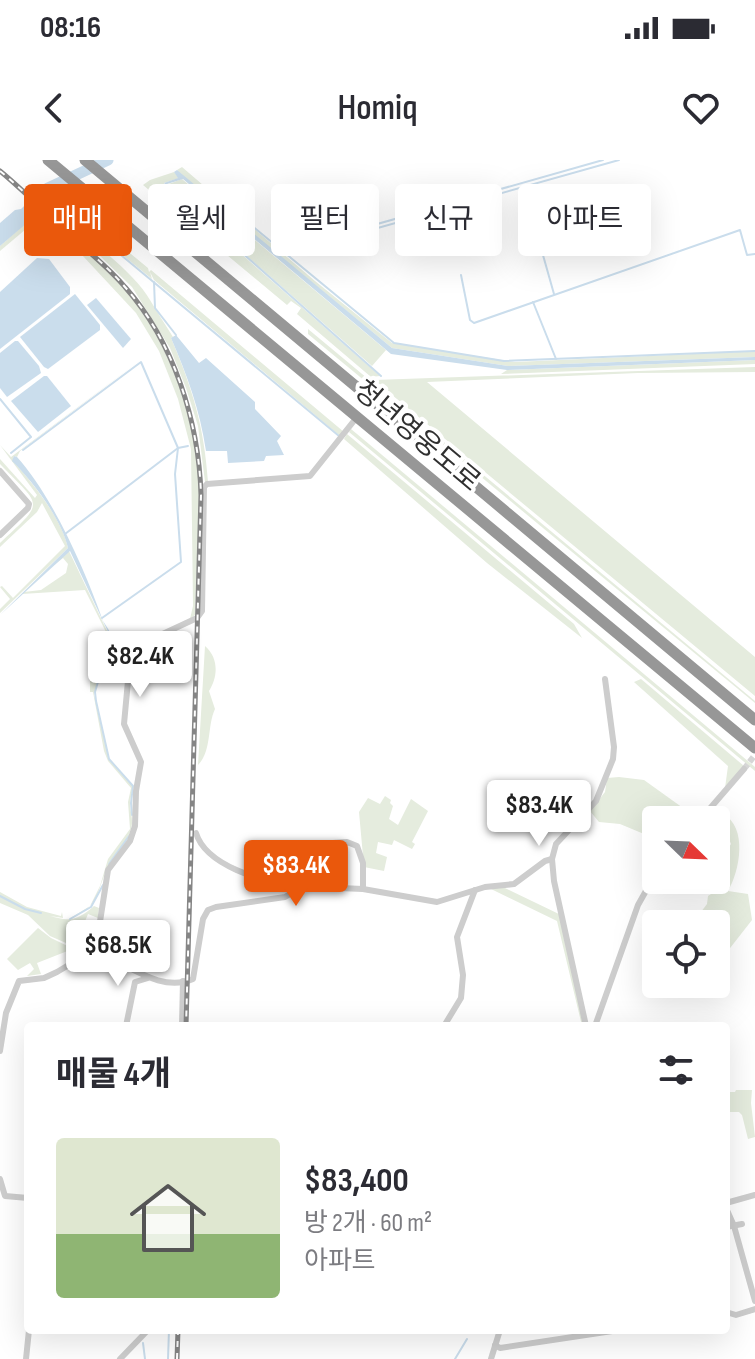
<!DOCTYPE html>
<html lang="ko">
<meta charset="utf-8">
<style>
body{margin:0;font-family:"Sofia Sans Condensed","Noto Sans KR",sans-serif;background:#f2f2f3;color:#2b2b33;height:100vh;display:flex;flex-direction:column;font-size:30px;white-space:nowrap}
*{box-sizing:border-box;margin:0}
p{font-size:26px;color:#7c7c81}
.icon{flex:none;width:44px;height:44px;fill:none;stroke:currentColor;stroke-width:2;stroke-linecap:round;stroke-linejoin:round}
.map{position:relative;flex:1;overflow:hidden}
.drawer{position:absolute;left:24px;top:862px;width:706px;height:312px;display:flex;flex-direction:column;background:#fff;border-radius:8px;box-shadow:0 8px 32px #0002}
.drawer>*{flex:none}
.banner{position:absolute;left:24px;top:24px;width:708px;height:72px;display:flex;gap:16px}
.needle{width:52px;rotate:113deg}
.fabs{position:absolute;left:642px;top:646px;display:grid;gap:16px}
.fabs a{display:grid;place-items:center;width:88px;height:88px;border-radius:8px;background:#fff;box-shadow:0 8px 32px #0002;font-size:40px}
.price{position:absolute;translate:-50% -68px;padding:0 18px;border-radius:8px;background:#fff;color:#222;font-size:26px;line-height:52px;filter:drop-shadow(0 2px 4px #0008)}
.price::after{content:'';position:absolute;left:50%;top:48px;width:24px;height:18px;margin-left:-12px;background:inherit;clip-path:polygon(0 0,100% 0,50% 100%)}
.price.current{background:#ea580c;color:#fff}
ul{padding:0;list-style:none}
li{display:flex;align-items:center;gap:24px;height:200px;padding:0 32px}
li span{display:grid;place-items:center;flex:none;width:224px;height:160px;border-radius:8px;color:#555}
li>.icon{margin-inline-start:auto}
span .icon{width:96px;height:96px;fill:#fffc;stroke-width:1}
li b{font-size:34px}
h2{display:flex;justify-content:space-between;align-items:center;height:96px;padding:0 32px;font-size:34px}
.pill{padding:0 28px;border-radius:8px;background:#fff;box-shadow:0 8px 32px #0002;font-size:28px;line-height:72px}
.pill.current{background:#ea580c;color:#fff}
.status{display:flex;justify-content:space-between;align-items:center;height:56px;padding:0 40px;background:#fff;direction:ltr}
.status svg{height:22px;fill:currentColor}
header{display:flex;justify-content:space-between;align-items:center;height:104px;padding:0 32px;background:#fff;font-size:36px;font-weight:600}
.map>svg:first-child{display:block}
.green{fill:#e5ecde}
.water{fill:#caddec}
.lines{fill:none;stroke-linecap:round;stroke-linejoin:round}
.stream{stroke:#caddec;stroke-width:2}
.river{stroke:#caddec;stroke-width:11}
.minor-tunnel{stroke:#d6d6d6;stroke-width:6;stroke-dasharray:6 3;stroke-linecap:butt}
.minor{stroke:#cdcdcd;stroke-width:6}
.motorway{stroke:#979797;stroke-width:11}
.rail-casing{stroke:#858585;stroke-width:5}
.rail{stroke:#fff;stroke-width:2;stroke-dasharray:6;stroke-linecap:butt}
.labels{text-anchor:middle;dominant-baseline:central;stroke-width:8;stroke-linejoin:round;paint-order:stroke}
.street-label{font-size:28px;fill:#303030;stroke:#fff}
</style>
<div class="status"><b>08:16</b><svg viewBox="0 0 49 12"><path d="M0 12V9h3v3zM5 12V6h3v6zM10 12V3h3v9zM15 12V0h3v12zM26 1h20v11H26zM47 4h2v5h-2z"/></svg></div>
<header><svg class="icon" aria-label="back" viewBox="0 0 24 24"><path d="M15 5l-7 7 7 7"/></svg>Homiq<svg class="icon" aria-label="heart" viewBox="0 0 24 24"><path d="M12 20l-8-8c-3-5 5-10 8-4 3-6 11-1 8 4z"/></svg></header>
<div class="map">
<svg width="755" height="1199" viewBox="0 0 755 1199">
<rect width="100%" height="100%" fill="#fff"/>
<g class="green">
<path d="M182,7L315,121L392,183L515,202L737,192H755V197L508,206L392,188L180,14L177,10Z"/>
<path d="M174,12L179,18L164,23V26L380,216L371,217L297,154L301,148L291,141L287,145L143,25L150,20Z"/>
<path d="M182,19L386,190L372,206L166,25Z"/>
<path d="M68,42L148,108L149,112L151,110L344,272L340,276L154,120L150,112L152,119L76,57L67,44Z"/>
<path d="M65,46L69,50L58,58L63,63L39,86L26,69L0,91V86L27,62L29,51Z"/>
<path d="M67,64C92,80 136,115 150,140C157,152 165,164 173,177L171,178C193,230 204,266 208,322H205L198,266L186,228L170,188L132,127Z"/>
<path d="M67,75C93,97 121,121 140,149C170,193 192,249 198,302C203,352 196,405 195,455L190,459L193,446L191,289L178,239L159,191L136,153L69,81Z"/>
<path d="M308,169L755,541V543L308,174Z"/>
<path d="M142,199L20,291L17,297L14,296L13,301C32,322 62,359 68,388L0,453V449L10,439L0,427L2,426L13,438L65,386L42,343L37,352L0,387V383C46,340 42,348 0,304V299L35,338L37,335L0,285L11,297Z"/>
<path d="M755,200V204L501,214L507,210Z"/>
<path d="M755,207V212L638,213L427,222L755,497V536L374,220Z"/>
<path d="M351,269L755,607V611L349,272Z"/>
<path d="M347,274L574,464L582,478L487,403L344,279Z"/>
<path d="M69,391L110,477L94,534L109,600L132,625C133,632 130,637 130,644C130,652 134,660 131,669C128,681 117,690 111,701C96,726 103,747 69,759L90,746L100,726L108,699L130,669L128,642L131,628L108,601L104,591L93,532H90V511L98,510L108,476L85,430L22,434L24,432L41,430L66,413L68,404L63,398L39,417Z"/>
<path d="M205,486C219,498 218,517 209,531L215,549C207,566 212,591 198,605Z"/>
<path d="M641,519L744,606L725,628L728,606L634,522Z"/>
<path d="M619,617L644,620L690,653L684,660H656V679L620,664L599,662L590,651L605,632L607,618Z"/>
<path d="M385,636L391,640L390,643L393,646L389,659L398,665L411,639L428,651L412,682L415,684L412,689L394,680L392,685L378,682L376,693L387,697L384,711L364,707L359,652L368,638L380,644Z"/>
<path d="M723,654C748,667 740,711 728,731L748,734L752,760L716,806V764H692L707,744L708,736L726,724L727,702L724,695L731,684L722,661Z"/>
<path d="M503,727L561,755L585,866H582L557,761L491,729Z"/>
<path d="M0,732L27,747L61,756L62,752L63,758L50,756C70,762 78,760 94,746L99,748L98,758L88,754L77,781L84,784L82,790L50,776L28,755L0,743Z"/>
<path d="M38,768L51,778L82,793L74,799L70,790L37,803L41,814L27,816L34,809L30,803L18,810L7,799Z"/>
<path d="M736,930H752L751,943L755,977L748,979L742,955L739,952H728L726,932H735Z"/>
</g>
<g class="water">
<path d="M177,10L392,188L508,206L755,197V200L507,210L391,194L183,19L167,24L170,30L164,23L178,18L174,12Z"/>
<path d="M47,24L54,30L39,38L42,41L46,43L61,36L68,42L65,46L29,51L28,62L0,86V63L15,50L21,49Z"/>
<path d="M37,98L49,99L70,127V134L0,189V132Z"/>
<path d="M75,134L100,165V170L48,209L44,207L20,177Z"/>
<path d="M96,138L131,179L123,188L87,145Z"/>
<path d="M176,175L199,203L206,198L255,242V249L281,276L277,281L284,295L266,296L264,301L228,303L227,291H206C200,250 187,215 171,178Z"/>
<path d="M15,181H18L39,206L41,213L7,237L0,228V193Z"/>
<path d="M44,216H47L71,246L38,272L11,241Z"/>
<path d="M14,296L17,297C53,337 85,410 103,461C109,470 113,474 109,485V474L70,391L0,455L68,388C62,360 32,320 12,301Z"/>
</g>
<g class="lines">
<g class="stream">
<path d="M169,28L381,216"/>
<path d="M524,28L554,134"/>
<path d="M217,37L394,183L504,201L755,191"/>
<path d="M66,45L74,56L339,276"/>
<path d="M296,87L603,0"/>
<path d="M296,91L619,0"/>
<path d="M461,115L470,160L474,163L740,70L747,95L755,94"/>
<path d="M154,122L155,148L176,175"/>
<path d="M533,142L556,199"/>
<path d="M0,239L31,277L11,293"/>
<path d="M23,290L141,202L178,288L175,314L181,402L102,458"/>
<path d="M65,374L178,288L188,286"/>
<path d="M109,484L95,532L96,541L109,599L133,626L131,643L132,655"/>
<path d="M109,704L129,676"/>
<path d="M0,736L25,749L41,753"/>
<path d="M70,759L91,747L103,725"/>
<path d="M143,1183L145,1199"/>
<path d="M168,1199L169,1170"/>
<path d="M455,1199L467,1179"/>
</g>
<path class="river" d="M41,34L48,28L108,0"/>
<path class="minor-tunnel" d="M744,609L755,595"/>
<g class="minor">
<path d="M0,311L29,344L28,348L0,375"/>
<path d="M700,660L744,609"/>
<path d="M196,673C206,706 262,721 292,726"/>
<path d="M305,685L347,682L357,686L363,703V729"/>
<path d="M92,791C124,800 158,834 193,819L203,759L208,750L216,747L285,737L290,734L292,726L363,729L437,742L485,727L514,724L545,701L552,699"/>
<path d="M126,866L135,822L148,818"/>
<path d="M182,866L183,821"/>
<path d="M444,866L461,838L463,815L457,777L475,730"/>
<path d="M586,866L554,721L552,699L556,684L596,641L613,599L614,587L605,519"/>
<path d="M595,866L638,745L656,713"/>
<path d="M0,891L6,853L19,821L44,818L57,812L92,791L99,768L108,710L130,681L135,666L136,631L141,602L124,564L129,510L142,488L154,478L197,458L202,451L204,327L207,324L310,316L357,257"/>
<path d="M0,1019L5,1036L28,1038"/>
<path d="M726,1043L755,1035"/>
<path d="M726,1048L734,1066L755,1141"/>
<path d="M726,1067L742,1064"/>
<path d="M726,1152L736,1155L755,1149"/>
<path d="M495,1185L500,1188L619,1170"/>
<path d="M26,1199L29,1170"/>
<path d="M120,1199L148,1170"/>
<path d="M491,1199L500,1170"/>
</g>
<g class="motorway">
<path d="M48,0L755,588"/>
<path d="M85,0L755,560"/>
</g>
<g class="rail-casing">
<g id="rail">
<path d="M0,11C23,30 45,52 67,73C87,90 108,107 125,127C174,182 199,262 201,335L186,866"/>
<path d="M177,1199L178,1170"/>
</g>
</g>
<use href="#rail" class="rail"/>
</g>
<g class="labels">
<g class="street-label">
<text transform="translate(417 276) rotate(40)">청년영웅도로</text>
</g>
</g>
</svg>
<div class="fabs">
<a><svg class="needle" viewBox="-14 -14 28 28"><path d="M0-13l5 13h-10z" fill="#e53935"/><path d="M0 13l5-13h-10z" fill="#7c7c81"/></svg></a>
<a><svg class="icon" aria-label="locate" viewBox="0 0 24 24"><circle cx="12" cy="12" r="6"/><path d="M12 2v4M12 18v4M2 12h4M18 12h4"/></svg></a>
</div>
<b class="price" style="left:140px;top:539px">$82.4K</b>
<b class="price" style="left:539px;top:688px">$83.4K</b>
<b class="price current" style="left:296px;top:748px">$83.4K</b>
<b class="price" style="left:118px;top:828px">$68.5K</b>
<div class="banner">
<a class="pill current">매매</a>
<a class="pill">월세</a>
<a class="pill">필터</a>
<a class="pill">신규</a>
<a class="pill">아파트</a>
</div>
<section class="drawer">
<h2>매물 4개<svg class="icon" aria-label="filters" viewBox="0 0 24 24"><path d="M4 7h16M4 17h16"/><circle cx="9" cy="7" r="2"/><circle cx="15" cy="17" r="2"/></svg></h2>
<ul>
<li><span style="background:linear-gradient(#dfe7d0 60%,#8fb573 0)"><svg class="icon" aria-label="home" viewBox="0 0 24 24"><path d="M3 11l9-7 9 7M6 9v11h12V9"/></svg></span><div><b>$83,400</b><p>방 2개 · 60 m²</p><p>아파트</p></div></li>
</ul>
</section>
</div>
